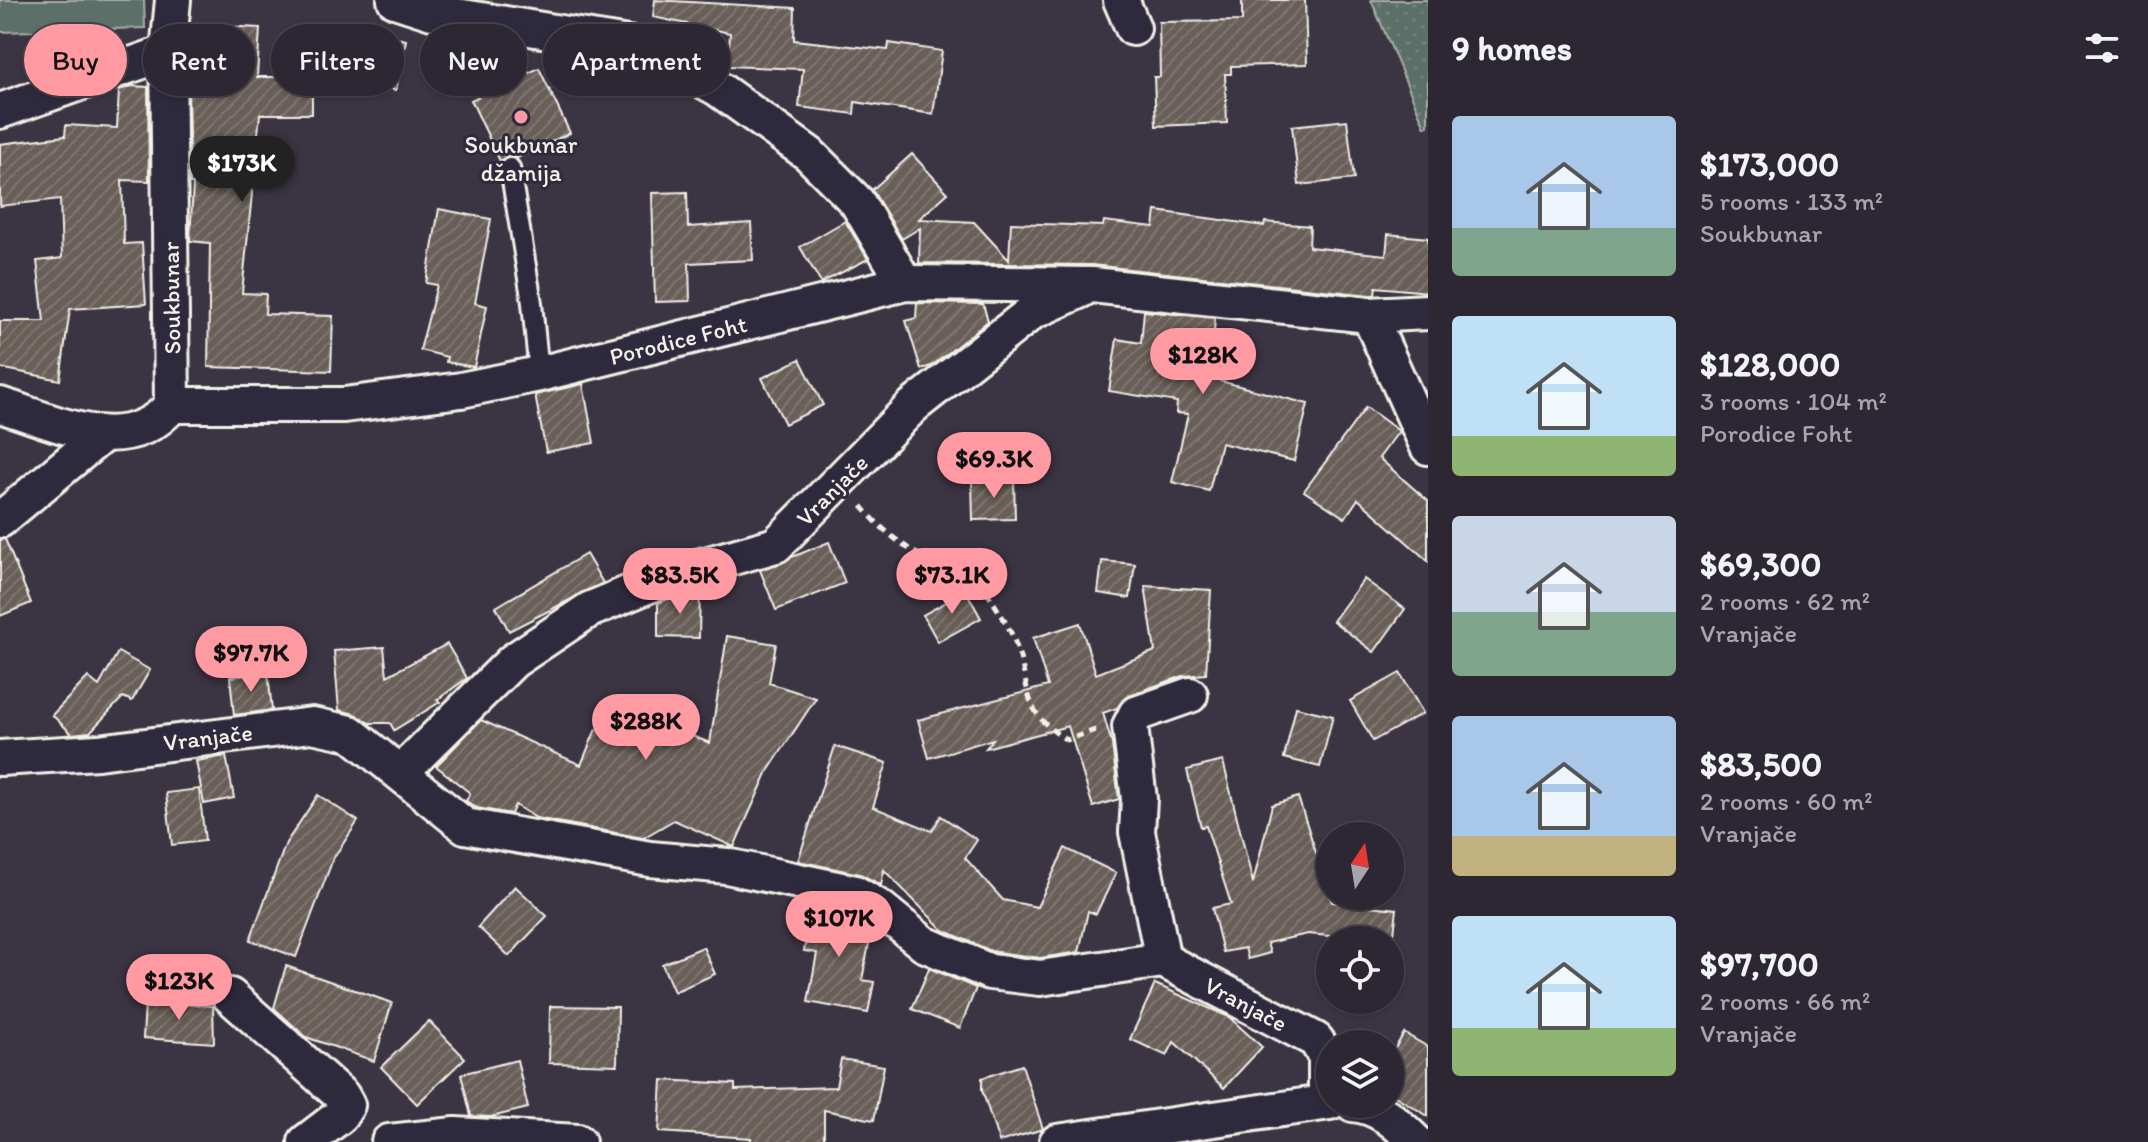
<!DOCTYPE html>
<meta charset="utf-8">
<style>
body{margin:0;font-family:Itim,sans-serif;background:#38333e;color:#f1f3f6;height:100vh;display:flex;flex-direction:column;font-size:30px;white-space:nowrap}
*{box-sizing:border-box;margin:0}
p{font-size:26px;color:#a6a5ac}
.icon{flex:none;width:44px;height:44px;fill:none;stroke:currentColor;stroke-width:2;stroke-linecap:round;stroke-linejoin:round}
.map{position:relative;flex:1;overflow:hidden}
.drawer{display:flex;flex-direction:column;background:#2c2732;width:720px}
.drawer>*{flex:none}
.banner{position:absolute;left:24px;top:24px;width:760px;height:72px;display:flex;gap:16px}
.needle{width:52px;rotate:12deg}
.buttons{position:absolute;left:1316px;top:822px;display:grid;gap:16px}
.buttons a{display:grid;place-items:center;width:88px;height:88px;border-radius:50%;background:#2c2732;box-shadow:0 2px 6px #0004,0 0 0 2px #48444d;font-size:40px}
.price{position:absolute;translate:-50% -68px;padding:0 18px;border-radius:28px;background:#ff9aa2;color:#111;font-size:26px;line-height:52px;filter:drop-shadow(0 2px 4px #0008)}
.price::after{content:'';position:absolute;left:50%;top:48px;width:24px;height:18px;margin-left:-12px;background:inherit;clip-path:polygon(0 0,100% 0,50% 100%)}
.price.current{background:#222;color:#fff}
ul{padding:0;list-style:none}
li{display:flex;align-items:center;gap:24px;height:200px;padding:0 24px}
li span{display:grid;place-items:center;flex:none;width:224px;height:160px;border-radius:8px;color:#555}
li>.icon{margin-inline-start:auto}
span .icon{width:96px;height:96px;fill:#fffc;stroke-width:1}
li b{font-size:34px}
h2{display:flex;justify-content:space-between;align-items:center;height:96px;padding:0 24px;font-size:34px}
.tag{padding:0 28px;border-radius:36px;background:#2c2732;box-shadow:0 2px 6px #0004,0 0 0 2px #48444d;font-size:28px;line-height:72px}
.tag.current{background:#ff9aa2;color:#111}
main{display:flex;flex:1;min-height:0}
.map>svg:first-child{display:block}
.grass{fill:url(#grass-dots);stroke:#a8b0a8;stroke-width:2}
.pitch{fill:#5b6f69;stroke:#a8b0a8;stroke-width:2}
.building{fill:url(#building-hatch);stroke:#f4f1e8;stroke-width:2}
.lines{fill:none;stroke-linecap:round;stroke-linejoin:round}
.lane-casing{stroke:#f4f1e8;stroke-width:24}
.street-casing{stroke:#f4f1e8;stroke-width:40}
.path{stroke:#f4f1e8;stroke-width:5;stroke-dasharray:8 6;stroke-linecap:butt}
.lane{stroke:#2f2a3d;stroke-width:18}
.street{stroke:#2f2a3d;stroke-width:34}
.poi-dot{fill:#ff9aa2;stroke:#2f2a3d;stroke-width:3}
.labels{text-anchor:middle;dominant-baseline:central;stroke-width:6;stroke-linejoin:round;paint-order:stroke}
.poi-label{font-size:24px;fill:#f4f1e8;stroke:#2f2a3d}
.street-label{font-size:24px;fill:#f4f1e8;stroke:#2f2a3d}
</style>
<main>
<div class="map">
<svg width="1428" height="1142" viewBox="0 0 1428 1142">
<defs>
<pattern id="grass-dots" width="8" height="8" patternUnits="userSpaceOnUse" patternTransform="scale(2)"><rect width="8" height="8" fill="#5b6f69"/><path d="M2 2h.1M6 6h.1" fill="none" stroke="#73847e" stroke-width="1.8" stroke-linecap="round"/></pattern>
<pattern id="building-hatch" width="6" height="6" patternUnits="userSpaceOnUse" patternTransform="scale(2)"><rect width="6" height="6" fill="#695e59"/><path d="M-1 1l2-2M0 6l6-6M5 7l2-2" fill="none" stroke="#7f7671"/></pattern>
</defs>
<rect width="100%" height="100%" fill="#3b3443"/>
<filter id="ink" filterUnits="userSpaceOnUse"><feTurbulence type="fractalNoise" baseFrequency=".0125" numOctaves="2"/><feDisplacementMap in="SourceGraphic" scale="16" xChannelSelector="R" yChannelSelector="G"/><feConvolveMatrix kernelMatrix="1 2 1 2 8 2 1 2 1" color-interpolation-filters="sRGB"/></filter>
<g filter="url(#ink)">
<path class="grass" d="M1371,0H1428V126L1425,127Z"/>
<path class="pitch" d="M0,0H144L145,28L0,32Z"/>
<g class="building">
<path d="M655,0L795,8L794,40L888,50L889,43L942,51L933,114L855,102L854,114L799,107L803,69L728,66L730,33L653,17Z"/>
<path d="M1242,0H1305L1307,64L1231,66V74H1225L1227,123L1156,126L1154,77H1160L1159,22L1242,21Z"/>
<path d="M201,25L260,28L257,77H312V114H260L242,293L266,294L265,314L333,316L331,371L208,367L210,243L190,241L193,184H190L188,89L198,90Z"/>
<path d="M354,29L406,40L396,90L343,79Z"/>
<path d="M539,68L570,133L517,158L507,156L500,161L471,100Z"/>
<path d="M132,86L148,87L149,181L122,180L124,244L142,243L146,304L70,309L60,380L0,368V321H44L37,261L62,258L60,199L0,206V144L65,136L66,125L117,128L119,90Z"/>
<path d="M1347,120L1354,179L1299,185L1292,126Z"/>
<path d="M912,154L948,193L919,219L974,222L1009,260L1011,223L1103,226L1104,221L1154,227L1156,211L1264,226L1265,222L1310,226L1309,247L1386,255L1388,234L1428,238V292L1376,287L1375,295H1370L1092,265L919,263L920,228L902,239L872,190Z"/>
<path d="M687,192L688,227L751,223L753,260L689,263L690,301L655,302L652,193Z"/>
<path d="M439,209L491,219L475,303L487,306L474,367L446,362L447,357L420,350L437,285L426,283Z"/>
<path d="M845,221L868,259L821,283L800,247Z"/>
<path d="M917,303L983,304L988,321L932,366L921,369L906,321L916,318Z"/>
<path d="M1144,311L1215,318L1212,360L1221,361L1220,381L1308,404L1294,461L1221,443L1209,491L1172,482L1188,414L1176,413L1177,402L1109,391L1117,339L1141,343Z"/>
<path d="M800,359L823,405L785,424L762,378Z"/>
<path d="M583,384L594,443L546,452L535,395Z"/>
<path d="M1366,407L1399,431L1379,458L1428,501V561L1358,499L1345,518L1304,491Z"/>
<path d="M1014,479L1015,519L973,520L972,481Z"/>
<path d="M5,539L31,603L0,616V540Z"/>
<path d="M829,542L845,583L776,610L760,570Z"/>
<path d="M586,554L603,583L509,631L496,607Z"/>
<path d="M1102,561L1135,564L1130,598L1098,593Z"/>
<path d="M1364,579L1405,609L1374,652L1333,621Z"/>
<path d="M1145,586L1211,590L1206,674L1183,676L1129,695L1117,708L1103,713L1112,744L1119,799L1093,807L1068,726L986,748L993,739L929,758L918,720L1048,686L1033,638L1080,623L1096,674L1155,651Z"/>
<path d="M700,587L699,638L658,637V603Z"/>
<path d="M966,591L981,618L938,642L923,615Z"/>
<path d="M727,636L776,644L769,683L816,698L768,771L734,847L674,820L643,838L536,818L515,805L511,814L477,808L466,801L470,793L436,766L481,720L581,765L596,729L609,735L618,707L710,743Z"/>
<path d="M447,644L467,678L437,700L440,702L394,730L390,723H369L355,714L339,710L334,651L384,647L387,676Z"/>
<path d="M118,652L150,670L132,701L123,697L90,732L72,734L52,715L88,677L99,686Z"/>
<path d="M268,673L272,710L234,715L230,677Z"/>
<path d="M1400,673L1423,713L1373,741L1350,701Z"/>
<path d="M1296,707L1333,716L1320,767L1284,758Z"/>
<path d="M835,746L887,763L873,807L932,831L941,816L977,840L965,858L1003,900L1037,907L1065,848L1116,873L1096,914L1088,911L1079,952L1040,958L991,951L943,930L884,870L881,885L860,874L798,861Z"/>
<path d="M226,756L234,798L204,804L196,761Z"/>
<path d="M1223,761L1253,883L1272,805L1298,797L1332,902L1397,909L1393,942L1308,934L1267,943L1270,953L1248,959L1245,948L1223,952L1212,908L1231,904L1206,826L1201,827L1187,770Z"/>
<path d="M199,789L205,841L172,845L166,793Z"/>
<path d="M318,795L358,821L333,859L296,957L250,940L286,843Z"/>
<path d="M515,886L547,916L509,956L478,927Z"/>
<path d="M812,904L848,912L872,928L862,980L874,982L868,1013L808,1002L817,953L804,951Z"/>
<path d="M703,947L715,974L674,992L662,964Z"/>
<path d="M286,966L392,1003L374,1061L306,1037L274,1008Z"/>
<path d="M929,968L976,988L960,1028L912,1009Z"/>
<path d="M1155,984L1229,1017L1262,1047L1224,1088L1174,1042L1167,1056L1130,1039Z"/>
<path d="M145,1002L213,1006L214,1043L143,1038Z"/>
<path d="M550,1006L618,1007L617,1065L549,1063Z"/>
<path d="M429,1021L465,1058L417,1104L381,1067Z"/>
<path d="M1404,1033L1428,1047V1116L1390,1093V1057Z"/>
<path d="M841,1059L884,1066L874,1120L824,1110V1142H751V1138L659,1132L662,1080L735,1084V1090L836,1087Z"/>
<path d="M517,1060L528,1108L491,1117L471,1116L461,1074Z"/>
<path d="M1022,1065L1043,1129L999,1142L982,1090V1078Z"/>
</g>
<g class="lines">
<g class="lane-casing">
<path id="lane" d="M510,168L532,303L539,374"/>
</g>
<g class="street-casing">
<g id="street">
<path d="M395,0L432,12L640,46L717,88L809,154L857,202L905,283"/>
<path d="M1121,0L1133,28"/>
<path d="M0,111L168,52"/>
<path d="M1369,315L1428,447"/>
<path d="M0,405C56,422 126,460 172,405"/>
<path d="M172,405H344L461,390L539,374L905,283L1092,285L1369,315L1428,312"/>
<path d="M172,405L168,52L173,0"/>
<path d="M0,520L101,436"/>
<path d="M0,758L98,752L312,725L350,733L465,826L650,859L727,866L855,893L880,908L924,944L990,972L1040,978L1163,960L1316,1040L1326,1057V1101"/>
<path d="M401,772L513,661L589,610L680,572L776,545L913,406L1032,312L1081,290"/>
<path d="M1163,960L1137,832L1139,799L1130,726L1136,714L1190,695"/>
<path d="M230,996L342,1096L347,1105L340,1116L306,1142"/>
<path d="M1353,1104C1379,1106 1398,1124 1416,1142"/>
<path d="M389,1142L455,1135L578,1142"/>
<path d="M1057,1142L1330,1102"/>
</g>
</g>
<path class="path" d="M862,506C893,545 936,568 982,584C993,603 1009,624 1016,645C1032,690 1020,712 1067,740L1098,729"/>
<use href="#lane" class="lane"/>
<use href="#street" class="street"/>
</g>
</g>
<circle class="poi-dot" cx="521" cy="117" r="8"/>
<g class="labels">
<g class="poi-label">
<text x="521" y="144">Soukbunar<tspan x="521" dy="28">džamija</tspan></text>
</g>
<g class="street-label">
<text transform="translate(171 298) rotate(-91)">Soukbunar</text>
<text transform="translate(678 340) rotate(-14)">Porodice Foht</text>
<text transform="translate(832 490) rotate(-45)">Vranjače</text>
<text transform="translate(208 737) rotate(-7)">Vranjače</text>
<text transform="translate(1246 1004) rotate(28)">Vranjače</text>
</g>
</g>
</svg>
<div class="buttons">
<a><svg class="needle" viewBox="-14 -14 28 28"><path d="M0-13l5 13h-10z" fill="#e53935"/><path d="M0 13l5-13h-10z" fill="#a6a5ac"/></svg></a>
<a><svg class="icon" aria-label="locate" viewBox="0 0 24 24"><circle cx="12" cy="12" r="6"/><path d="M12 2v4M12 18v4M2 12h4M18 12h4"/></svg></a>
<a><svg class="icon" aria-label="layers" viewBox="0 0 24 24"><path d="M12 4l9 5-9 5-9-5zM3 14l9 5 9-5"/></svg></a>
</div>
<b class="price current" style="left:242px;top:204px">$173K</b>
<b class="price" style="left:1203px;top:396px">$128K</b>
<b class="price" style="left:994px;top:500px">$69.3K</b>
<b class="price" style="left:680px;top:616px">$83.5K</b>
<b class="price" style="left:952px;top:616px">$73.1K</b>
<b class="price" style="left:251px;top:694px">$97.7K</b>
<b class="price" style="left:646px;top:762px">$288K</b>
<b class="price" style="left:839px;top:959px">$107K</b>
<b class="price" style="left:179px;top:1022px">$123K</b>
<div class="banner">
<a class="tag current">Buy</a>
<a class="tag">Rent</a>
<a class="tag">Filters</a>
<a class="tag">New</a>
<a class="tag">Apartment</a>
</div>
</div>
<section class="drawer">
<h2>9 homes<svg class="icon" aria-label="filters" viewBox="0 0 24 24"><path d="M4 7h16M4 17h16"/><circle cx="9" cy="7" r="2"/><circle cx="15" cy="17" r="2"/></svg></h2>
<ul>
<li><span style="background:linear-gradient(#a9c7e8 70%,#7fa58c 0)"><svg class="icon" aria-label="home" viewBox="0 0 24 24"><path d="M3 11l9-7 9 7M6 9v11h12V9"/></svg></span><div><b>$173,000</b><p>5 rooms · 133 m²</p><p>Soukbunar</p></div></li>
<li><span style="background:linear-gradient(#bfe0f5 75%,#8fb573 0)"><svg class="icon" aria-label="home" viewBox="0 0 24 24"><path d="M3 11l9-7 9 7M6 9v11h12V9"/></svg></span><div><b>$128,000</b><p>3 rooms · 104 m²</p><p>Porodice Foht</p></div></li>
<li><span style="background:linear-gradient(#c9d6e8 60%,#7fa58c 0)"><svg class="icon" aria-label="home" viewBox="0 0 24 24"><path d="M3 11l9-7 9 7M6 9v11h12V9"/></svg></span><div><b>$69,300</b><p>2 rooms · 62 m²</p><p>Vranjače</p></div></li>
<li><span style="background:linear-gradient(#a9c7e8 75%,#c2b280 0)"><svg class="icon" aria-label="home" viewBox="0 0 24 24"><path d="M3 11l9-7 9 7M6 9v11h12V9"/></svg></span><div><b>$83,500</b><p>2 rooms · 60 m²</p><p>Vranjače</p></div></li>
<li><span style="background:linear-gradient(#bfe0f5 70%,#8fb573 0)"><svg class="icon" aria-label="home" viewBox="0 0 24 24"><path d="M3 11l9-7 9 7M6 9v11h12V9"/></svg></span><div><b>$97,700</b><p>2 rooms · 66 m²</p><p>Vranjače</p></div></li>
</ul>
</section>
</main>
